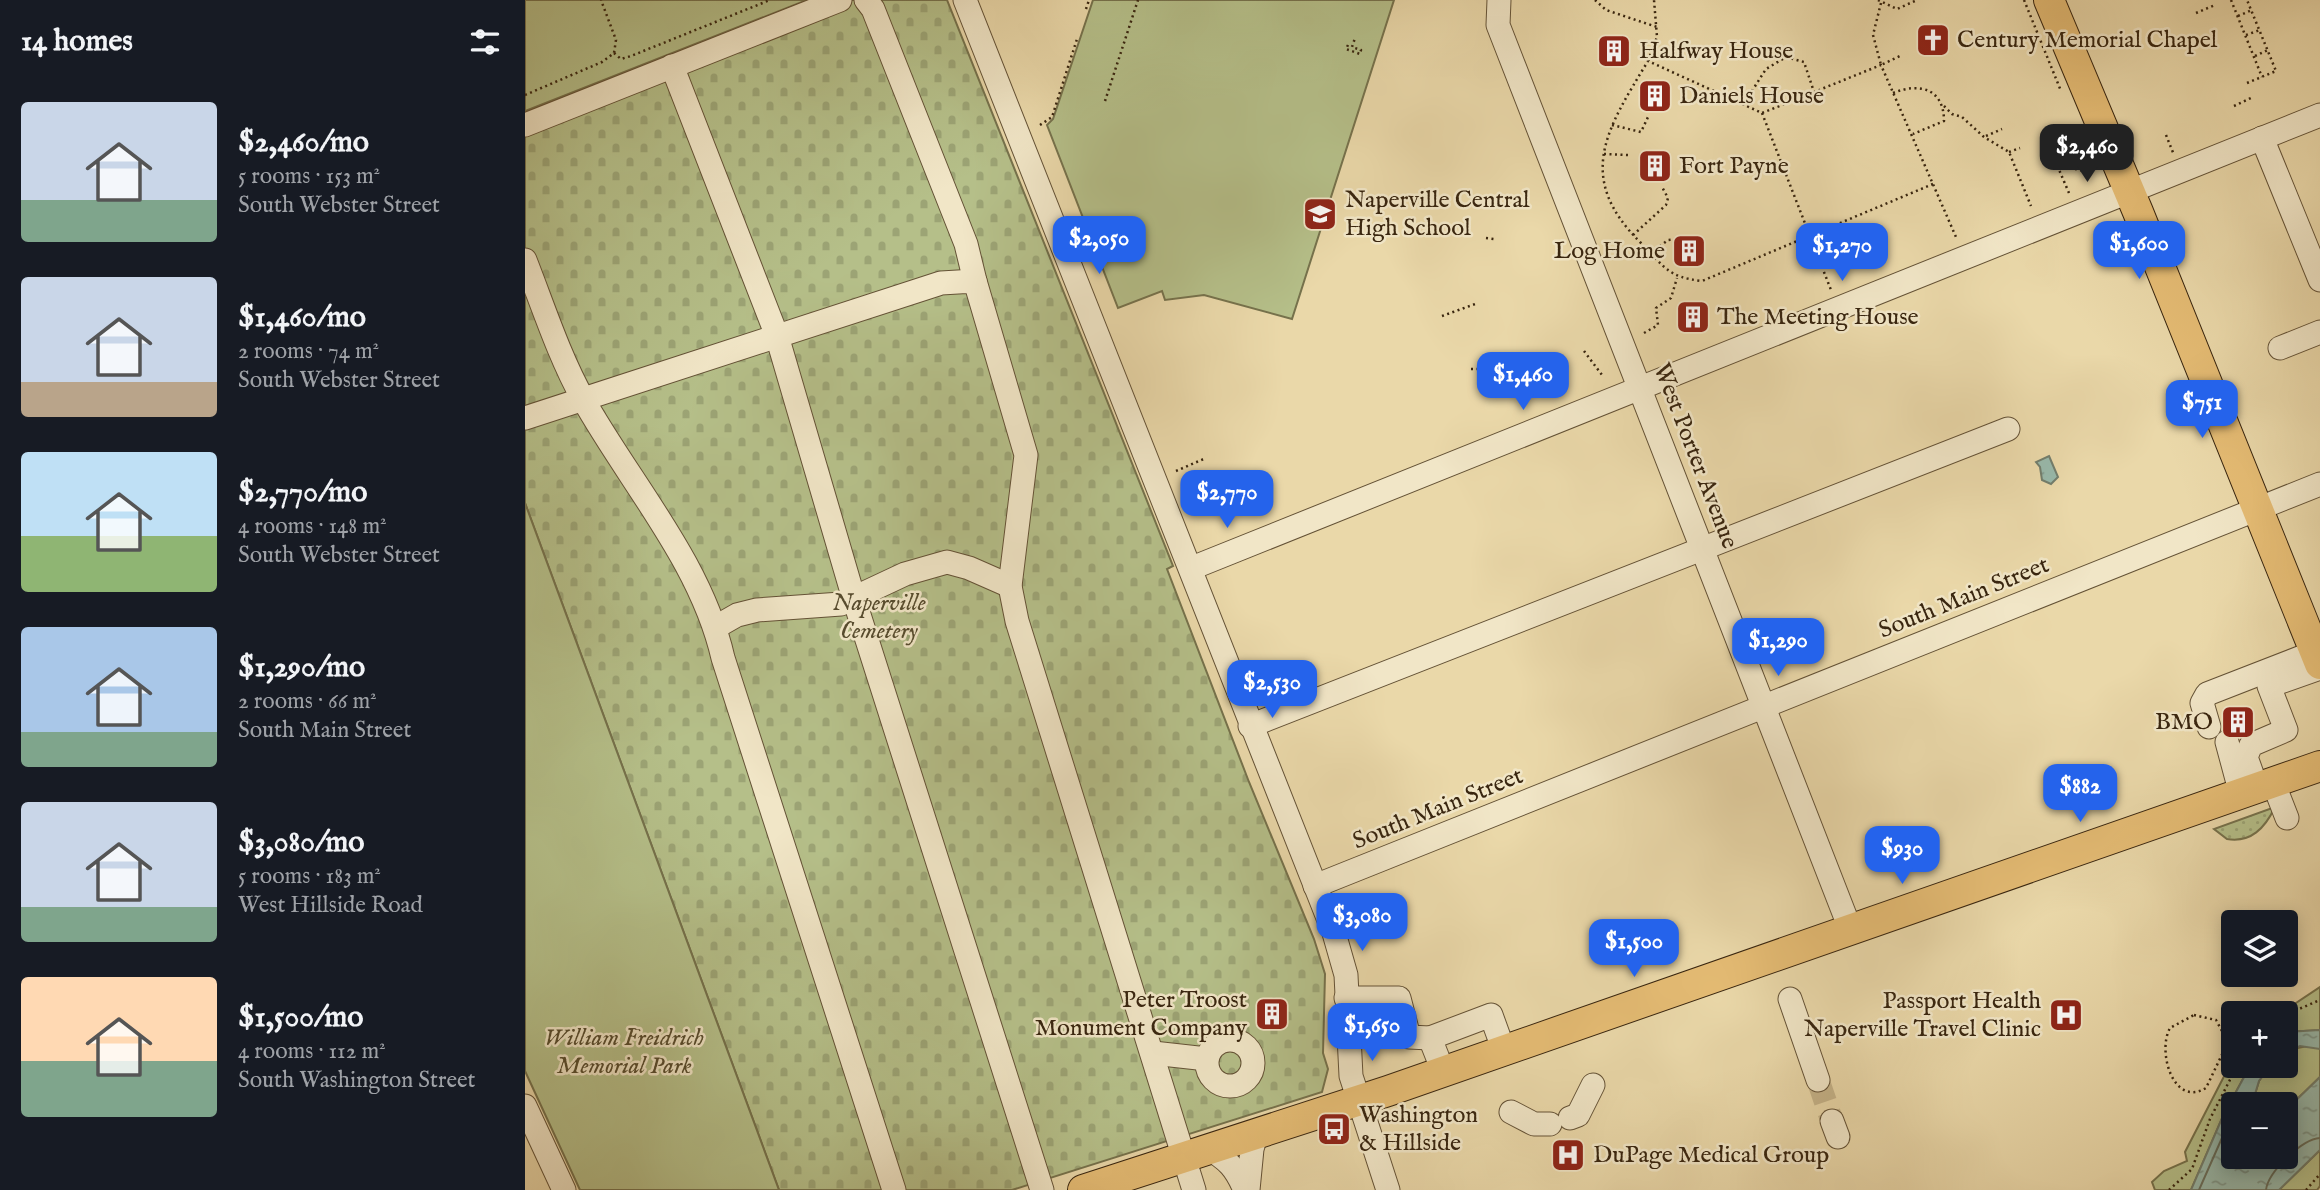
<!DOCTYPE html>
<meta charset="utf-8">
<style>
body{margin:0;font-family:"IM FELL English",serif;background:#20242c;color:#f1f3f6;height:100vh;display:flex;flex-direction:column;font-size:26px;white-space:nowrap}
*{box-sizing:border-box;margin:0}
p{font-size:23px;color:#9ea1a6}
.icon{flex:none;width:38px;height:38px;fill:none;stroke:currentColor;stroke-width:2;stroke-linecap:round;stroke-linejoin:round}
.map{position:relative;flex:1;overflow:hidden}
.panel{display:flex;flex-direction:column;background:#171b24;width:525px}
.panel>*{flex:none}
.tools{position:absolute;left:1696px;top:910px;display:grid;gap:14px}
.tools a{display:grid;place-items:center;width:77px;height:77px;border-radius:7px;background:#171b24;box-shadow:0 4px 18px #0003;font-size:35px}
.price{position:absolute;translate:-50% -60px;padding:0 16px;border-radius:14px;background:#2563eb;color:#fff;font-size:23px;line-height:46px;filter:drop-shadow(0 2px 4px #0008)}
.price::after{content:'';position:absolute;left:50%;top:42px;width:21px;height:16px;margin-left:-10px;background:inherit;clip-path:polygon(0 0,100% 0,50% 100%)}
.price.selected{background:#222;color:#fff}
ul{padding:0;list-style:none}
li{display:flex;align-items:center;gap:21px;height:175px;padding:0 21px}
li span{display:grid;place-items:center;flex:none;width:196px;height:140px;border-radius:7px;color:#555}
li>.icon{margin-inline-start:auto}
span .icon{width:84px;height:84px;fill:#fffc;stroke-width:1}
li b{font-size:30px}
h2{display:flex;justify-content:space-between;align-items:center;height:84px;padding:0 21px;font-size:30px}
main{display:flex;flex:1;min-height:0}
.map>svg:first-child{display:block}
.grass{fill:url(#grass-dots);stroke:#76724c;stroke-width:2}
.cemetery{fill:url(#cemetery-stones);stroke:#76724c;stroke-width:2}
.park{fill:#b5bf89;stroke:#76724c;stroke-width:2}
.water{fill:url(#water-ripples);stroke:#727e6d;stroke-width:2}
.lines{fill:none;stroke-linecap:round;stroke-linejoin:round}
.shore{stroke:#686f5d;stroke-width:2}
.minor-tunnel{stroke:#c6b48a;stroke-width:23;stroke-dasharray:23 11;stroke-linecap:butt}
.minor-casing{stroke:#645236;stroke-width:25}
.major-casing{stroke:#38250f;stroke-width:32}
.path{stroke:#38250f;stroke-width:2.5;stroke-dasharray:2 3.5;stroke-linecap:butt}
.minor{stroke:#f1e6c7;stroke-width:23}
.major{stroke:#e5bc74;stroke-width:30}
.labels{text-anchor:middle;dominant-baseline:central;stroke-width:5;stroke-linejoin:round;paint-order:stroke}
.poi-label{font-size:24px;fill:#38250f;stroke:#f1e6c7;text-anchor:start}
.street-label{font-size:24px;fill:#38250f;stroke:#f1e6c7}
.park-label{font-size:24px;font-style:italic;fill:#574c2e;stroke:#f1e6c7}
</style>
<main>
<section class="panel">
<h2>14 homes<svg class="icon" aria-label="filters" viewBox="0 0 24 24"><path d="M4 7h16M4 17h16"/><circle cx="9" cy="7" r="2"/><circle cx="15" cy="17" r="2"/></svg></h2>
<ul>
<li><span style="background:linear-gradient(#c9d6e8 70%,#7fa58c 0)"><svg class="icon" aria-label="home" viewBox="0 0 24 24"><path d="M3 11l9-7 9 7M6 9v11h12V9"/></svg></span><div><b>$2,460/mo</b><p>5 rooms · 153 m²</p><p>South Webster Street</p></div></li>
<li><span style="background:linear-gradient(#c9d6e8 75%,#b9a48a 0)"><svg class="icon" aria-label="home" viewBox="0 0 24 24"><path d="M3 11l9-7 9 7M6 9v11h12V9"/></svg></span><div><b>$1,460/mo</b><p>2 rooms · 74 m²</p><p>South Webster Street</p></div></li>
<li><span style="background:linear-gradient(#bfe0f5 60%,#8fb573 0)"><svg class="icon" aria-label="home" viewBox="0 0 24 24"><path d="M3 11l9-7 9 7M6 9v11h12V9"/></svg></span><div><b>$2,770/mo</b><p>4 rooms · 148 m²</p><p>South Webster Street</p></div></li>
<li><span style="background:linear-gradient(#a9c7e8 75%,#7fa58c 0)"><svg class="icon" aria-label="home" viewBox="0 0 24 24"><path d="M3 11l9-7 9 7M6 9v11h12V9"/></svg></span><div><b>$1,290/mo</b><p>2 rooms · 66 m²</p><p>South Main Street</p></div></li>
<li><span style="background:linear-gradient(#c9d6e8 75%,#7fa58c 0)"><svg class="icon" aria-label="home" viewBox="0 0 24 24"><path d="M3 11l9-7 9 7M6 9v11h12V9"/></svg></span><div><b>$3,080/mo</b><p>5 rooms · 183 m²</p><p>West Hillside Road</p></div></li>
<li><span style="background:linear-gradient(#ffd9b3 60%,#7fa58c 0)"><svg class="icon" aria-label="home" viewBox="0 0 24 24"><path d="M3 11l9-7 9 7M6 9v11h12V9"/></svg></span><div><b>$1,500/mo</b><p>4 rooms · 112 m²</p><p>South Washington Street</p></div></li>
</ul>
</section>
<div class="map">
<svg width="1795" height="1190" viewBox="0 0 1795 1190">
<defs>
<pattern id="grass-dots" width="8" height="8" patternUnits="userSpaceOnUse" patternTransform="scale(1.75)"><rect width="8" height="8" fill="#b5bf89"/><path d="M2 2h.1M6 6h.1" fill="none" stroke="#9ca475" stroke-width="1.8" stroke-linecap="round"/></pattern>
<pattern id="cemetery-stones" width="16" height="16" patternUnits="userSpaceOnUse" patternTransform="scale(1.75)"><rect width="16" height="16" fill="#b5bf89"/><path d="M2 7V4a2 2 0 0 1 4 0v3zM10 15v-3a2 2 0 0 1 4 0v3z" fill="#9ca475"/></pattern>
<pattern id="water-ripples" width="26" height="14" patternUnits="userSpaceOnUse" patternTransform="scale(1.75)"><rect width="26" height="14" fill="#98b9ab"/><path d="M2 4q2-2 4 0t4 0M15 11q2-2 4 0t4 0" fill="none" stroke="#7d968a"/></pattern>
</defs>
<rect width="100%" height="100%" fill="#ead8a9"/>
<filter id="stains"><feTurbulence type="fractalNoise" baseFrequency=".00286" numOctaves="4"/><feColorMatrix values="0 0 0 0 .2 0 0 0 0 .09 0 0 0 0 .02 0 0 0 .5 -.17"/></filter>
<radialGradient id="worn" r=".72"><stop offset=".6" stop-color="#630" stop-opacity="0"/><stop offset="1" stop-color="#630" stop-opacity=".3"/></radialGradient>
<path class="grass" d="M1750,807C1740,828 1726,843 1702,839L1689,829Z"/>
<path class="cemetery" d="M282,0H422L648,566L642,569L724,782L789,939L800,974L798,1053L803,1069L797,1092L487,1190H254L0,503V111Z"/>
<g class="park">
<path d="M0,0H282L0,111Z"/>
<path d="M568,0H869L767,319L679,295L640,300L637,291L593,308L522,125L528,119Z"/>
<path d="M0,503L254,1190H55L0,1071Z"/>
<path d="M1795,987V1030L1761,1032L1760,1013H1756Z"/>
<path d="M1788,1045L1795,1049V1077L1761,1110L1760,1104H1727L1734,1081L1745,1066H1760L1762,1050Z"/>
<path d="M1708,1059V1066H1725L1698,1116L1666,1190H1630L1627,1182L1639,1171L1662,1161L1660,1152Z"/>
<path d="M1795,1150V1186L1792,1190H1754Z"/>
</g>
<g class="water">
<path d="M1524,456L1533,477L1526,484L1517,480L1515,467L1511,462Z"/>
<path d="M1795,1030V1049L1775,1046L1761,1052V1032Z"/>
<path d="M1725,1066H1745L1734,1081L1727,1104H1708V1157H1760L1761,1110L1795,1077V1150L1754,1190H1666L1698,1116Z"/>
</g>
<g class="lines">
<g class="shore">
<path d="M1674,1190L1708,1113"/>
<path d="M1741,1190C1743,1172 1777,1139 1795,1138"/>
</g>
<path class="minor-tunnel" d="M1293,1080L1307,1121"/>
<g class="minor-casing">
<g id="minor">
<path d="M341,0L348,9L441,244L450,281"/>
<path d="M440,0L809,933L821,975L826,1076L863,1190"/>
<path d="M974,0L973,25L1326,931"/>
<path d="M147,66L252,336L329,599L517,1190"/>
<path d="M0,125L315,0"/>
<path d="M1737,138L1795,280"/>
<path d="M0,260C18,306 34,356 58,399C105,483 176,562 198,658L369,1190"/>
<path d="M1755,348L1795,332"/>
<path d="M0,418L416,283L450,281L501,455L485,586L492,621L669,1190"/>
<path d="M667,568L1795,115"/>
<path d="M191,627L212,615L232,610L316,604L380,574L422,562L444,568L485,586"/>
<path d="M725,726L1483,429"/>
<path d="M1684,727L1677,703L1682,694L1790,652"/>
<path d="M1702,742L1713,783"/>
<path d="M1748,782L1762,818"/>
<path d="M1732,788L1721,757L1726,745L1761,730L1744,686L1795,668"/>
<path d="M790,886L1795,484"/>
<path d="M821,998H874L884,1037L905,1038"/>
<path d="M1265,999L1293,1080"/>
<circle cx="705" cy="1063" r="23"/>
<path d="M628,1053L682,1059"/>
<path d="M918,1071L905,1038L966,1015L979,1051"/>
<path d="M0,1106L39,1190"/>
<path d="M986,1112L1009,1124H1025"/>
<path d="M1045,1118L1053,1115L1068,1085"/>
<path d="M1307,1121L1313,1137"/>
<path d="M682,1148C703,1159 711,1169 720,1190"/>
<path d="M723,1190L727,1149L732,1132"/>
</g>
</g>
<g class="major-casing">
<g id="major">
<path d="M1524,0L1613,212L1795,664"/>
<path d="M558,1190L863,1091L1795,766"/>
</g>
</g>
<g class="path">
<path d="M1070,0L1081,10L1132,27"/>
<path d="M1353,0L1372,9L1392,0"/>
<path d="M1499,0L1536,91"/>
<path d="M1706,0L1737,77"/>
<path d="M1356,3L1348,35L1356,65L1375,56"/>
<path d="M561,9L564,0"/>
<path d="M1671,13L1690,5"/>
<path d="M1713,16L1727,10"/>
<path d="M1721,35L1735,30"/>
<path d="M823,45L821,49L835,54L836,50L827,47L830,38"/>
<path d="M89,53L96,59L106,56L245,0"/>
<path d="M1730,56L1743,50"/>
<path d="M1123,61L1132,37L1129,0"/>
<path d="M1722,83L1751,71L1722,0"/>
<path d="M1368,93C1395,82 1419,89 1419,121L1388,134"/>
<path d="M0,95L77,62L89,53L91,40L76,0"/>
<path d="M580,101L613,0"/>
<path d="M1218,105L1241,69L1261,57L1279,62L1289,92"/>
<path d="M1419,106L1427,114L1437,117L1459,137L1484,152L1506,206"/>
<path d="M1709,106L1728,97"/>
<path d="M1237,113L1306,290"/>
<path d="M515,125L527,117L552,39"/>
<path d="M1087,125L1116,132L1123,117"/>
<path d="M1641,135L1649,155"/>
<path d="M1461,136L1477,129"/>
<path d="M1484,152L1495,148"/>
<path d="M1079,154L1104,155"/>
<path d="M1408,184L1177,281C1142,277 1140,267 1116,243C1049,177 1082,129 1123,61L1237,113L1356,65L1431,237"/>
<path d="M1544,193L1529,158L1538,155C1545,170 1555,174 1571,167"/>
<path d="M1108,235L1141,205L1143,198L1137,187"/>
<path d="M961,238L969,239"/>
<path d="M1126,253L1143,240L1163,238"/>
<path d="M917,316L953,303"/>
<path d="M1119,333L1133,325L1131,308L1146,298L1152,278"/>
<path d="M1059,351L1077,375"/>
<path d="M946,369H954"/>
<path d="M651,471L681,458"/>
<path d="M1669,1015L1691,1020L1703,1042L1681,1088C1648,1108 1632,1051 1645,1028Z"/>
<path d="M1760,1015L1795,1000"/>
<path d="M1644,1190L1667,1169L1685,1119L1712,1066"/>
<path d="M1781,1190L1795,1174"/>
</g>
<use href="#minor" class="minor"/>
<use href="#major" class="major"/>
</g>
<defs>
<g id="church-square" transform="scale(1.75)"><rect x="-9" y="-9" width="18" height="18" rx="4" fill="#8f2418" stroke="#f1e6c7"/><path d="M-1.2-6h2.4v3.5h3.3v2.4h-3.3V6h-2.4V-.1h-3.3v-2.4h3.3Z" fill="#fff"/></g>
<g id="building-square" transform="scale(1.75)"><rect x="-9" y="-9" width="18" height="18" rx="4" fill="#8f2418" stroke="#f1e6c7"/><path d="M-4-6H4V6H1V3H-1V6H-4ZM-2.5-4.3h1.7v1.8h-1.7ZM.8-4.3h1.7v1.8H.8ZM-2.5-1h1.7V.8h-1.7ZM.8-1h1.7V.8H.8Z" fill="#fff"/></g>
<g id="school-square" transform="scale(1.75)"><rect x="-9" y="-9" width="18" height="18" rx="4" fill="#8f2418" stroke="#f1e6c7"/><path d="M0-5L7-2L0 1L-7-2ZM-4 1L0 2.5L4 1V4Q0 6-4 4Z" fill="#fff"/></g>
<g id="hospital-square" transform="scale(1.75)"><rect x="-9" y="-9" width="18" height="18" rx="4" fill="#8f2418" stroke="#f1e6c7"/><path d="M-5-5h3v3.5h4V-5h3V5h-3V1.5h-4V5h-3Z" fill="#fff"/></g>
<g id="bus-square" transform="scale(1.75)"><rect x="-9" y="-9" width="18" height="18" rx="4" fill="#8f2418" stroke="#f1e6c7"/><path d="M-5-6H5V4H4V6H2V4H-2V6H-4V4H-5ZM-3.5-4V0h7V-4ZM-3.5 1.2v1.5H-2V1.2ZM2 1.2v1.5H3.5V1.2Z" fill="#fff"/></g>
</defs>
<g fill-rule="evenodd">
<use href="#church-square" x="1408" y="40"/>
<use href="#building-square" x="1089" y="51"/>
<use href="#building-square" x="1130" y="96"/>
<use href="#building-square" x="1130" y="166"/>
<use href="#school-square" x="795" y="214"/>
<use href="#building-square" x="1164" y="251"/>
<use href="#building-square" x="1168" y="317"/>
<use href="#building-square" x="1713" y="722"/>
<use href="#building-square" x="747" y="1014"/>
<use href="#hospital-square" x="1541" y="1015"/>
<use href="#bus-square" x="809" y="1129"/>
<use href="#hospital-square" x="1043" y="1155"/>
</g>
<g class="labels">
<g class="poi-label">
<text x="1432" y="40">Century Memorial Chapel</text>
<text x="1114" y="51">Halfway House</text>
<text x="1154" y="96">Daniels House</text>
<text x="1154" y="166">Fort Payne</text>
<text x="820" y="200">Naperville Central<tspan x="820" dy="28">High School</tspan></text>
<text x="1140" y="251" text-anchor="end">Log Home</text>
<text x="1192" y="317">The Meeting House</text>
<text x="1688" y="722" text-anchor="end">BMO</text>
<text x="722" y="1000" text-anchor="end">Peter Troost<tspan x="722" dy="28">Monument Company</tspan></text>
<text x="1516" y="1001" text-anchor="end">Passport Health<tspan x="1516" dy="28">Naperville Travel Clinic</tspan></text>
<text x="834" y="1115">Washington<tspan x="834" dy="28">&amp; Hillside</tspan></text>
<text x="1068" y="1155">DuPage Medical Group</text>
</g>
<g class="street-label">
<text transform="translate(1170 456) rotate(69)">West Porter Avenue</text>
<text transform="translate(1439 598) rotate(-22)">South Main Street</text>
<text transform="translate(913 809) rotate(-22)">South Main Street</text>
</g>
<g class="park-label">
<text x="354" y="603">Naperville<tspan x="354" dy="28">Cemetery</tspan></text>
<text x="99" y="1038">William Freidrich<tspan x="99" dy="28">Memorial Park</tspan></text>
</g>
</g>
<rect width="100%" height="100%" filter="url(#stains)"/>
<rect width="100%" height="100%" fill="url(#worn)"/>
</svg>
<div class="tools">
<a><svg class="icon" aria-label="layers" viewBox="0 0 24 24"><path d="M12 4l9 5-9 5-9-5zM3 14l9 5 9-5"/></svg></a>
<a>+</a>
<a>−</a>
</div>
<b class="price selected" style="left:1562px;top:184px">$2,460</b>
<b class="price" style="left:574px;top:276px">$2,050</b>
<b class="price" style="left:1614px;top:281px">$1,600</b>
<b class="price" style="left:1317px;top:283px">$1,270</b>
<b class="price" style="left:998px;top:412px">$1,460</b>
<b class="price" style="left:1677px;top:440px">$751</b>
<b class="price" style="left:702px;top:530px">$2,770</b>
<b class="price" style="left:1253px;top:678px">$1,290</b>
<b class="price" style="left:747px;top:720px">$2,530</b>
<b class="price" style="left:1555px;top:824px">$882</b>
<b class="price" style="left:1377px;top:886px">$930</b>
<b class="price" style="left:837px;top:953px">$3,080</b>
<b class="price" style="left:1109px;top:979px">$1,500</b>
<b class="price" style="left:847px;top:1063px">$1,650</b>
</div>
</main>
